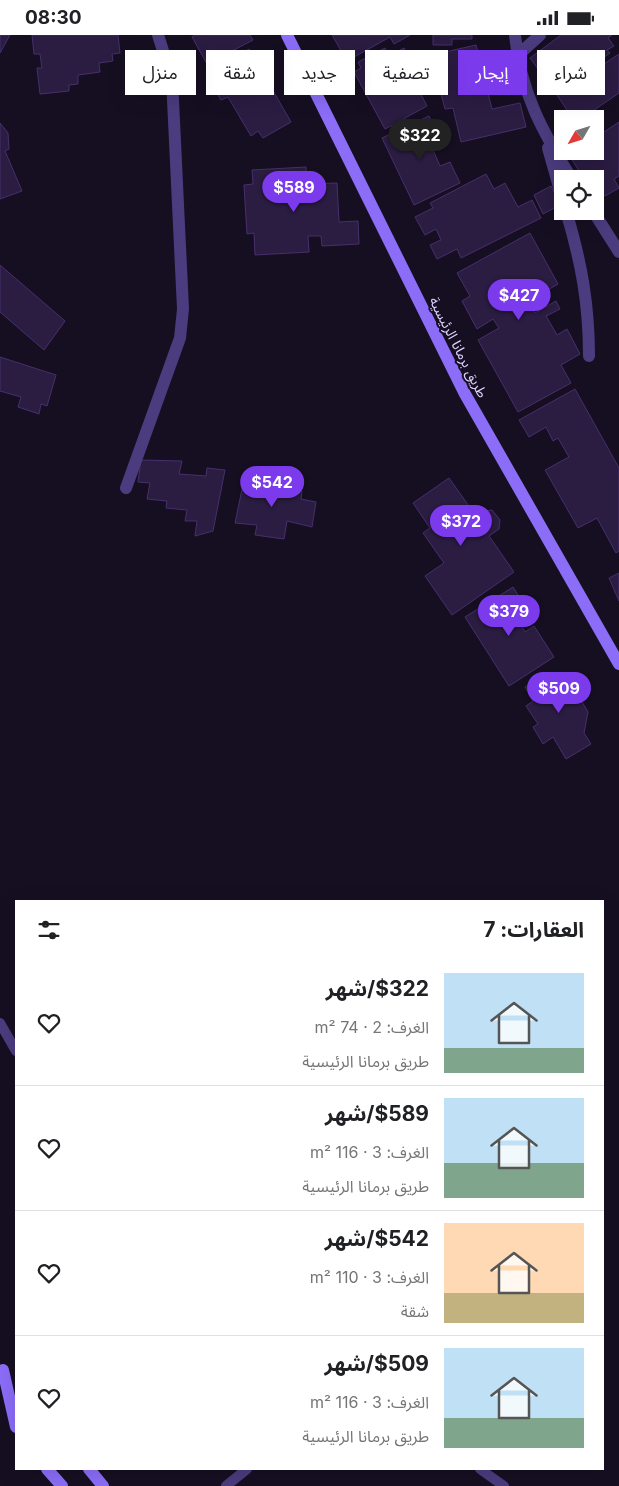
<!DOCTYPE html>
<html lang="ar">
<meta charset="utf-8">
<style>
body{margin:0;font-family:Inter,"Noto Sans Arabic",sans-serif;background:#f2f2f2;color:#202124;direction:rtl;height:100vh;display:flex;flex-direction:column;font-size:19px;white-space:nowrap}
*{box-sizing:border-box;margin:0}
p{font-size:16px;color:#757577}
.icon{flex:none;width:28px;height:28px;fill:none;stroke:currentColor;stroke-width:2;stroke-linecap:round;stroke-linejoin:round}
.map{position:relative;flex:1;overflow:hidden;direction:ltr}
.panel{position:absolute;left:15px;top:865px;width:589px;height:570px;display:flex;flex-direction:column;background:#fff;border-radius:0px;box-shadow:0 5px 20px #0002;direction:rtl}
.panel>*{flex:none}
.banner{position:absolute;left:15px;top:15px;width:590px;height:45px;direction:rtl;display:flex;gap:10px}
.needle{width:32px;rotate:231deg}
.fabs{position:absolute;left:554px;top:75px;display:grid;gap:10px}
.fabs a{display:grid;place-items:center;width:50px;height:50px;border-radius:0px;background:#fff;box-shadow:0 5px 20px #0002;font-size:25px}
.price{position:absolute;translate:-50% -42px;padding:0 11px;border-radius:18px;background:#7c3aed;color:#fff;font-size:16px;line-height:32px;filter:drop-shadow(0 1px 2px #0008)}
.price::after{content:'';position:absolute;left:50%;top:30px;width:15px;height:11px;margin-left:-8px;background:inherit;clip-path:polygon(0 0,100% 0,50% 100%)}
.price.current{background:#222;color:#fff}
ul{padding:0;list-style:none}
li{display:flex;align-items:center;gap:15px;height:125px;padding:0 20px}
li+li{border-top:1px solid #e0e0e0}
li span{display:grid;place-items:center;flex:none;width:140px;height:100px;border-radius:0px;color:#555}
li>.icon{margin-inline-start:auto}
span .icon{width:60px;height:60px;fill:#fffc;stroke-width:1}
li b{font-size:21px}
h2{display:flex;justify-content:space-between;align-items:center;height:60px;padding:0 20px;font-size:21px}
.chip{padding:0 18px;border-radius:0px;background:#fff;box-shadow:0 5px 20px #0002;font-size:18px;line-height:45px}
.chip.current{background:#7c3aed;color:#fff}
.status{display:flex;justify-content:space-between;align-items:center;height:35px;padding:0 25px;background:#fff;direction:ltr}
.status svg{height:14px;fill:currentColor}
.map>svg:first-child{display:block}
.building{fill:#2b1c42;stroke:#472f6d}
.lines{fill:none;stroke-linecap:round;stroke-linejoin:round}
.lane{stroke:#4b3c7f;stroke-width:10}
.street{stroke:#4b3c7f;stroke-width:12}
.secondary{stroke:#8b6df8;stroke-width:12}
.labels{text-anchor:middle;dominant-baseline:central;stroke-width:4;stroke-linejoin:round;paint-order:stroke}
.street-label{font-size:14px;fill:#dfd2fd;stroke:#160f22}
</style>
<div class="status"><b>08:30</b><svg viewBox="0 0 49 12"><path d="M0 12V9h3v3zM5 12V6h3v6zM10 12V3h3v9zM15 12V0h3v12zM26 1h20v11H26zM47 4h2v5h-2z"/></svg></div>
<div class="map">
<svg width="619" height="1451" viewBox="0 0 619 1451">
<rect width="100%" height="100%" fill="#160f22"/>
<g class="building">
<path d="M0,0H10L0,18Z"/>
<path d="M32,0H118L120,18L112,19L113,26L99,28L100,37L78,40V49L69,50V56L40,59L37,33H42L40,19H34Z"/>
<path d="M195,0H250L253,5L207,29L192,2Z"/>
<path d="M332,0H410L394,9L390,2L347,26Z"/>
<path d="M433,0H472V4H452V10H433Z"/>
<path d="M561,0H612L608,3L614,11L607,15L610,18L562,53L555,44L549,49L530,23Z"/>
<path d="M476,10L492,74L520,68L526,92L461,107L453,73L445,74L440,55L446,53L440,28L435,29L432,20Z"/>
<path d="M385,13L389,21L404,13L421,45L415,48L427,71L385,94L354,37L361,33L358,27Z"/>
<path d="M249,14L291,87L263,103L258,96L251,101L228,62L221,65L206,39Z"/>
<path d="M619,19V58L581,84H573L557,60Z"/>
<path d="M429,81L439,104L430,108L440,131L450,127L460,148L414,170L382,103Z"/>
<path d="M619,87V141L614,144L619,153L605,161L601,154L595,158V144H584L569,120L574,116H595V103Z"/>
<path d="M0,88L8,98L9,114L5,116L22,156L0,164Z"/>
<path d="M306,132L307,149L337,148L339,187L358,186L359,209L322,211L321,201H308L309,217L255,220L254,198L247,199L244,150L253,149L252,135Z"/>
<path d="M486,139L494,154L505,148L518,172L532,165L541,183L461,223L457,214L437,224L430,210L441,205L436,194L425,200L415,182L433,173L430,168Z"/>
<path d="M551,151L560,170L543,179L534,160Z"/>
<path d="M530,198L558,249L541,259L545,265L532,272L535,278L556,266L560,274L546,281L557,300L567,294L580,319L561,330L571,348L518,377L478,305L499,293L493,284L477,294L462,266L470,261L457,238Z"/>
<path d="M0,230L65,286L44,315L0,277Z"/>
<path d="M0,322L56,340L47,371L41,369L39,379L18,372L21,362L0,356Z"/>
<path d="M575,354L619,433V516L616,518L597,483L578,493L545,435L569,422L558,403L553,406L546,392L529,402L519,385Z"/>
<path d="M141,425L182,426L179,439L206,441L207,433L225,435L213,496L195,501L197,486H185L187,475L166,473L167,466L147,464L150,448L138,447Z"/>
<path d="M245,440L267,444L265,449L302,456L301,464L316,467L312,492L287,486L284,504L255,500L257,490L235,488Z"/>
<path d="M449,443L476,481L484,476L492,475L500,485L499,494L489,501L514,537L452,580L425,541L444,528L423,498L430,493L413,468Z"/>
<path d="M619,538V566L609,543Z"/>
<path d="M513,552L530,579L519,586L525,597L534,591L554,622L509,651L465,582Z"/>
<path d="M565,638L588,677L584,698L591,709L566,724L553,702L543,709L533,692L538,689L526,671L533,666L525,652L546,639L552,647Z"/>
</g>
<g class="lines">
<g class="lane">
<path d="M0,988L16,1016"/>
<path d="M480,1434L504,1451"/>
<path d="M226,1451L247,1434"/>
</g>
<g class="street">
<path d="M515,0C520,56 543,98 572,144"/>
<path d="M517,21L540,0"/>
<path d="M548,113L562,163"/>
<path d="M566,176C581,226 589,268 589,321"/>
<path d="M593,176L619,217"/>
<path d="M126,453L180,303L183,274L172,44L158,0"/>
</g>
<g class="secondary">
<path d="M287,0L465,359L619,629"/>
<path d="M3,1335L16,1392"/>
<path d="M47,1434L62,1451"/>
<path d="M89,1434L103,1451"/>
</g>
</g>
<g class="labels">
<g class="street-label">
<text transform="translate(459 312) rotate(63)">طريق برمانا الرئيسية</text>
</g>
</g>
</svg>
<div class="fabs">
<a><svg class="needle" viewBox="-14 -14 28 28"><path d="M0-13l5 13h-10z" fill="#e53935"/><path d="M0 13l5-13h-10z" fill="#757577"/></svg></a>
<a><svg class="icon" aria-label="locate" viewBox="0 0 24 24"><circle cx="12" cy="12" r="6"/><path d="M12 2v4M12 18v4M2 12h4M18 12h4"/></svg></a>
</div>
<b class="price current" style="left:420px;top:126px">$322</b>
<b class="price" style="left:294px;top:178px">$589</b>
<b class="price" style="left:519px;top:286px">$427</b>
<b class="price" style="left:272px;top:473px">$542</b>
<b class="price" style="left:461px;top:512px">$372</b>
<b class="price" style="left:509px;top:602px">$379</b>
<b class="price" style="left:559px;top:679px">$509</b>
<div class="banner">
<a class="chip">شراء</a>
<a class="chip current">إيجار</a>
<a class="chip">تصفية</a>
<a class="chip">جديد</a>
<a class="chip">شقة</a>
<a class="chip">منزل</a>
</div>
<section class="panel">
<h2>العقارات: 7<svg class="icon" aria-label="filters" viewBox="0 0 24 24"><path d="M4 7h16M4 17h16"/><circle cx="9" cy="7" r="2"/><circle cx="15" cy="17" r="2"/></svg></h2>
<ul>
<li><span style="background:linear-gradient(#bfe0f5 75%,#7fa58c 0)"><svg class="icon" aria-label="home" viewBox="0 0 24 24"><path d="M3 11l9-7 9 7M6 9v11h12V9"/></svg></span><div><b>$322/شهر</b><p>الغرف: 2 · 74 m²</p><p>طريق برمانا الرئيسية</p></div><svg class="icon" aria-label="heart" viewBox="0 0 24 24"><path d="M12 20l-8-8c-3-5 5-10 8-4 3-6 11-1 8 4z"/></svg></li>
<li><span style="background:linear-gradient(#bfe0f5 65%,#7fa58c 0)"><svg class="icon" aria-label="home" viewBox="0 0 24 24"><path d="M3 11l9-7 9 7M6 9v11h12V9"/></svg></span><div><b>$589/شهر</b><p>الغرف: 3 · 116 m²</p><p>طريق برمانا الرئيسية</p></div><svg class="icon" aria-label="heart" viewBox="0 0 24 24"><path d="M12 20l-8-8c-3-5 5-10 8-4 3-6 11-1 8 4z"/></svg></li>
<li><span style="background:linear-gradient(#ffd9b3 70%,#c2b280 0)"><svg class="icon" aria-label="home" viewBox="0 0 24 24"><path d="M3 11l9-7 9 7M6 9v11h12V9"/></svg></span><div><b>$542/شهر</b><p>الغرف: 3 · 110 m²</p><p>شقة</p></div><svg class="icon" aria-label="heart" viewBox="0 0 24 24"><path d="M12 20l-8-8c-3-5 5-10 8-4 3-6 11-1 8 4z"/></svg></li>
<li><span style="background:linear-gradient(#bfe0f5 70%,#7fa58c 0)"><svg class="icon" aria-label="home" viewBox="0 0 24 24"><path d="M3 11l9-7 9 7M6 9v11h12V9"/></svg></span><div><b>$509/شهر</b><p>الغرف: 3 · 116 m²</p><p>طريق برمانا الرئيسية</p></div><svg class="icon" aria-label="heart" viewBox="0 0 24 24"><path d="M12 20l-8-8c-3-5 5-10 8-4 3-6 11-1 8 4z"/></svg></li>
</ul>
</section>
</div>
